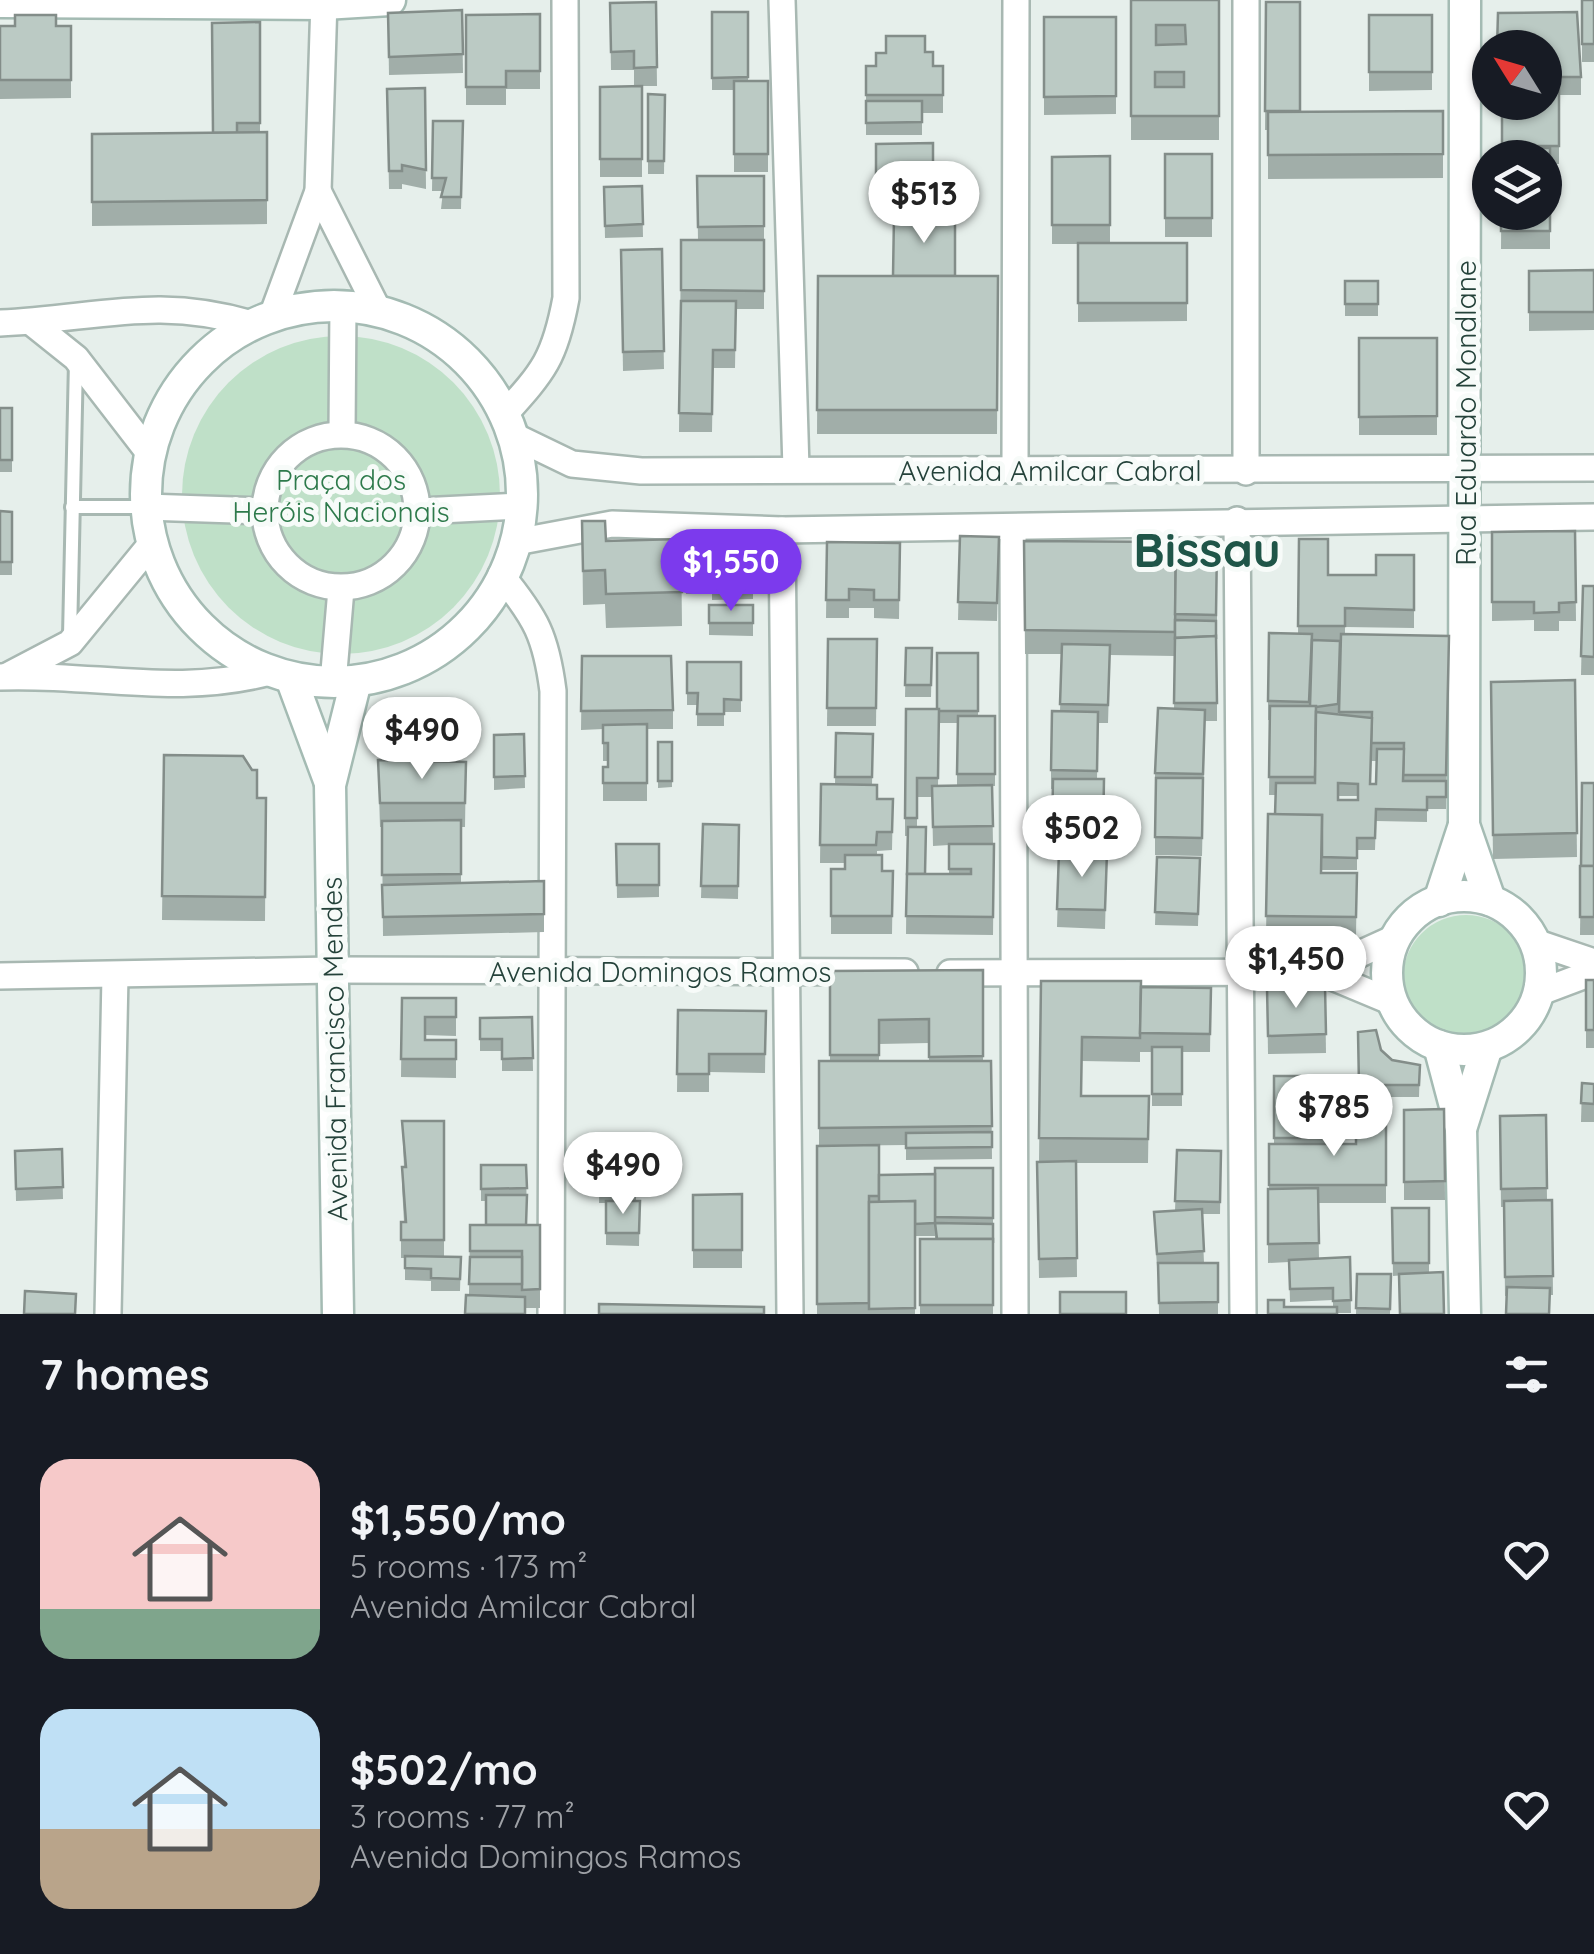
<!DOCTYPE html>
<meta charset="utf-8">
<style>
body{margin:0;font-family:Quicksand,sans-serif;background:#242831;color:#f1f3f6;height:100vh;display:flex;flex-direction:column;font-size:38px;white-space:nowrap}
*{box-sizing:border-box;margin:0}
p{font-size:32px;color:#9ea1a6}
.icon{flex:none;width:55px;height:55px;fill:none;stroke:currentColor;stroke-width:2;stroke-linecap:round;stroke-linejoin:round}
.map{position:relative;height:1314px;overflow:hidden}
.panel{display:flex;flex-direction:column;background:#171b24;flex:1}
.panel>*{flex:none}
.needle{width:65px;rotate:307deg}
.controls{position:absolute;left:1472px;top:30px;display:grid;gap:20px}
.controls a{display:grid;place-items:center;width:90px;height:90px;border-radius:50%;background:#171b24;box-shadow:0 2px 8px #0004;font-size:50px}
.price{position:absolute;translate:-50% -85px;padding:0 22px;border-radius:35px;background:#fff;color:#222;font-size:32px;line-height:65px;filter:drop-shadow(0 2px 5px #0008)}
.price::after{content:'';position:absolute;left:50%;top:60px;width:30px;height:22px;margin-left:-15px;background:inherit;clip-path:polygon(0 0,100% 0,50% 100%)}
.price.on{background:#7c3aed;color:#fff}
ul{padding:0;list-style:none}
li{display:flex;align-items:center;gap:30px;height:250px;padding:0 40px}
li span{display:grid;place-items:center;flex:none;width:280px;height:200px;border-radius:30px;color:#555}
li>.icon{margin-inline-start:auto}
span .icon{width:120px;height:120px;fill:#fffc;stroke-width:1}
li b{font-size:42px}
h2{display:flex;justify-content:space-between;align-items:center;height:120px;padding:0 40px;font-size:42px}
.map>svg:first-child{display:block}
.green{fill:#bfe0c8}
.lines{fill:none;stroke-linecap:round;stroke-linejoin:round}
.lane-casing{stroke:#a8b8b2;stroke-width:18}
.street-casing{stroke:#a8b8b2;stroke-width:30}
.secondary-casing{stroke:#a4bbb3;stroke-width:35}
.lane{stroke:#fff;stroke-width:12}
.street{stroke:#fff;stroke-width:25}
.secondary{stroke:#fff;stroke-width:30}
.wall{fill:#a1aea9;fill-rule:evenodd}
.building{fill:#bbcac4;stroke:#838d89;stroke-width:2.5;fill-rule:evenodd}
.labels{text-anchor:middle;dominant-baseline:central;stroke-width:10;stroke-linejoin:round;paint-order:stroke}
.street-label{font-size:28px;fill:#24423a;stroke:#f7fbf9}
.park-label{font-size:28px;fill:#2d7a4b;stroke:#f7fbf9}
.town-label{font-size:48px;font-weight:bold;fill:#1f5548;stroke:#f7fbf9}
</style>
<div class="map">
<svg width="1594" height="1314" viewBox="0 0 1594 1314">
<rect width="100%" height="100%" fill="#e6efeb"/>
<g class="green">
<circle cx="341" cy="495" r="159"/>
<circle cx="1466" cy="978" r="63"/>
</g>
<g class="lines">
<g class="lane-casing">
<g id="lane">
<path d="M72,507H146"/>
<path d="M70,636L76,361"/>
</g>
</g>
<g class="street-casing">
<g id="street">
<path d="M782,0L796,469"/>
<path d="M318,191L378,310"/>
<path d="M272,316L318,191L324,0"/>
<path d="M31,322L76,358L150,454"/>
<path d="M0,323C95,319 156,295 252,324"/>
<path d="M504,415C544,371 555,358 566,298L565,0"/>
<path d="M342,433L343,305"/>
<circle cx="341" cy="511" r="76"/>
<path d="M514,436L572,464L641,471L1594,468"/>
<path d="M1015,470L1016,0"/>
<path d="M1246,472V0"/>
<path d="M146,507L263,511"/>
<path d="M420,511L522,506"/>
<path d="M1237,520L1243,1314"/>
<path d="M1013,527L1015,1314"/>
<path d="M782,530L790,1314"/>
<path d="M516,542L612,524L782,530L1594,517"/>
<path d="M501,575C536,618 546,636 553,691L551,1314"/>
<path d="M7,676L70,643L152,543"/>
<path d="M0,677C93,673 175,697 270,672"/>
<path d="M333,683L341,589"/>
<path d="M1535,942L1594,962"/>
<path d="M1320,972L1397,937"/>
<path d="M950,973L1320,972L1392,1002"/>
<path d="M0,976L332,970L905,972"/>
<path d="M1538,993L1594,972"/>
<path d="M108,1314L115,976"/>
</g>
</g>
<g class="secondary-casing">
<g id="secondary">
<path d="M1465,0L1464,825L1490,900"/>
<path d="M0,2L324,4L390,0"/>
<circle cx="334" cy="494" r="188"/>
<path d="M291,678L330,783"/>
<circle cx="1464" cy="973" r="77"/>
<path d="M1439,901L1464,825"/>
<path d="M1439,1046L1461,1129L1465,1314"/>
<path d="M1461,1129L1487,1047"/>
<path d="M338,1314L330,785L356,681"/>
</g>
</g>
<use href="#lane" class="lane"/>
<use href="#street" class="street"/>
<use href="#secondary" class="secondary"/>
</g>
<g class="wall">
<rect x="1131" y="0" width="88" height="140"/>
<rect x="1582" y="0" width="12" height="62"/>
<path d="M656,2L657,86H634V70H611L610,3Z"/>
<path d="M1266,2L1300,112L1443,111V178L1268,179V130H1265Z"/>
<path d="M462,10L463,73L389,75L388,13Z"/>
<path d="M712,12H748V81H768V172H734V90H712Z"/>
<path d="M540,14V89H506V105H466V15Z"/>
<path d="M1369,15H1432V90L1369,91Z"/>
<path d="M1044,17H1116V114L1044,115Z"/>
<path d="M260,22V132H267V224L92,226V134L213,133Z"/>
<path d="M0,26H71V98L0,99Z"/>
<path d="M1545,48L1581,77V95H1559V164H1550V249H1501L1502,102H1545Z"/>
<path d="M925,52L933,66H943V113H922V135H866V66H876Z"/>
<path d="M642,86V177H600V87Z"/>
<path d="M425,88L426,189L402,184V189H389L387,89Z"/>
<path d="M648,94L665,95L664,174H648Z"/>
<path d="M433,121H463L461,209H441L443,191H432Z"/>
<path d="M933,143V193L876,194V144Z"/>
<rect x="1165" y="154" width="47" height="83"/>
<path d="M1110,156V243H1187V321L1078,322V244H1052V157Z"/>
<path d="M697,176H764V309H736L735,368H713L712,432H679L681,240H698Z"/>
<path d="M642,186L643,237L605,238L604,187Z"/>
<path d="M662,249L664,369L623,371L621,250Z"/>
<path d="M1594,270V330L1529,331V312Z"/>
<path d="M818,276H998L997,434H817Z"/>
<rect x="1345" y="281" width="33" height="35"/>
<rect x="1359" y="338" width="78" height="97"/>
<rect x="0" y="408" width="12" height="64"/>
<path d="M0,511L12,512V575H0Z"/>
<path d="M582,521L606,541L681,539L682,626L606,628L605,604L583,605Z"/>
<path d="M1575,531L1576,621H1559V631H1534V620L1492,621V532Z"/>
<path d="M960,536L999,537L997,621L958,620Z"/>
<path d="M753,537V599L712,600V594H686L685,538Z"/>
<path d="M1299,539L1328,575H1376L1414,555V628L1345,627V634L1449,636L1446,809H1427V822L1376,821L1375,850H1357V870H1322L1321,873H1357L1356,936L1266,935L1268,814L1275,815L1276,795H1269L1270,720H1268V701L1298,634ZM1340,644H1341L1339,715H1338ZM1371,761H1377L1376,784H1371ZM1338,796H1358V800H1338Z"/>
<path d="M1024,541L1176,547L1217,544V721H1205L1202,856L1155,855V773L1174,709L1175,656L1110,655L1108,723H1098L1097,779H1104L1103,852H1107L1105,929L1057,927L1059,855H1052L1053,789H1051V770L1060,711L1062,654H1025Z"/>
<path d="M827,542L900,543L899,619L874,618V608H849V618H826Z"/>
<path d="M1583,586H1594V675H1581Z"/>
<path d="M709,605H753V636L709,635Z"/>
<path d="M828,639H877L876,726H827Z"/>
<path d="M906,648H932L931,697H905Z"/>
<path d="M978,653V716H995V786H992L993,844H994L993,935L906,934L907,836H905V818L937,709ZM939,723H957V786H938ZM917,797H932L933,846L949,845V874H925L917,827Z"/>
<path d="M582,656L673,710V729H647V801H603V767H608V761H603V729L581,730Z"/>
<path d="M687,662H741V712H724V726H697V705H687Z"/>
<path d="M1575,680L1577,857L1493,859L1491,682Z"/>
<path d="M836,733L873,734L872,785L877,799H893L892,850L877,851V855L882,871H893L892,934H831V869H845V863H820L821,784L835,785Z"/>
<path d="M524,734L525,788L494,790V735Z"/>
<path d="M658,742H672V787L658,788Z"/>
<path d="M164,755L257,798H266L265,921L162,920Z"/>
<path d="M378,760L466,762L465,827H461V883L544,881V932L383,936L382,827H380Z"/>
<path d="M1582,783H1594V935H1580Z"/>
<path d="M703,824L739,825L738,899L701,898Z"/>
<path d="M616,844H659V897L617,898Z"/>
<path d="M1157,857L1200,858L1198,926L1155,925Z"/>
<path d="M983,970V1061H991L992,1159L906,1160V1145L819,1146V1061H830V971ZM929,1043V1061H879V1044Z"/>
<rect x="1586" y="980" width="8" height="68"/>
<path d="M1041,981L1141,987L1211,988L1210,1052H1182V1106H1152V1052H1140V1035V1062L1082,1061V1096H1149L1148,1163H1076L1077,1277L1039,1278L1037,1162H1039Z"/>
<path d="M1325,986L1326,1053L1268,1054L1267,988Z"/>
<path d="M402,998H456V1036L425,1035V1040H456V1078L401,1077Z"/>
<path d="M678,1010L766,1011L765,1073L709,1072V1092H677Z"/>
<path d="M532,1017L533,1071H502V1051H480V1018Z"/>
<path d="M1358,1032L1392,1060L1420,1065L1419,1097H1359Z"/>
<path d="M1274,1076H1329V1144H1356L1386,1115V1203H1318L1319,1259L1350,1257L1351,1313H1337L1284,1307H1333V1300L1290,1302L1289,1262L1268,1263V1189H1269V1144H1274Z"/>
<path d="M1582,1083L1594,1084V1122H1581Z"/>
<path d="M1444,1109L1445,1200H1404V1110Z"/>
<path d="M1546,1115L1547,1200H1552L1553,1295L1505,1296L1504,1207H1501L1500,1116Z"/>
<path d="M402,1121H444V1256L461,1257L460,1291H431V1281L405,1280V1258H401V1222H404L402,1186V1167H404Z"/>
<path d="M817,1146L879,1196L935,1174L993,1168V1314H920V1239H935V1236H915V1314H817Z"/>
<path d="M62,1149L63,1199L16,1201L15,1151Z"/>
<path d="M1177,1150L1221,1151L1220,1214H1202L1204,1263H1218V1314H1159L1158,1266H1157L1154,1224L1175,1211Z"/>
<path d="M481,1165H526L527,1225H540V1308H525L469,1295L470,1225H486V1201H481Z"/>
<path d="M600,1166H636V1201H640L639,1246L606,1245V1203H599Z"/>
<path d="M742,1194V1268H693V1195Z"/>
<path d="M1392,1208H1429V1273L1393,1276Z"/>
<path d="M1357,1274H1391L1390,1314H1356Z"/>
</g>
<g class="building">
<path d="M1131,0H1219V116H1131ZM1156,25H1185L1186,44L1156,45ZM1155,72H1184V87H1155Z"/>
<rect x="1582" y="0" width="12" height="44"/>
<path d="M656,2L657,67L634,68V51L611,52L610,3Z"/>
<path d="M1266,2H1300V111H1265Z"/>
<path d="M462,10L463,54L389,57L388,13Z"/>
<path d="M712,12H748V77L712,78Z"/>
<path d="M1577,12L1581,77H1545V48H1497L1498,13Z"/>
<path d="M540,14V71H506V87H466V15Z"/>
<path d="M15,15H56V26H71V80H0V26H15Z"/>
<rect x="1369" y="15" width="63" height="57"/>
<path d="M1044,17H1116V96L1044,97Z"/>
<path d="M260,22V123H237V133H213L212,23Z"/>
<path d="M886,36H925V52H933V66H943V95H866V66H876V53H886Z"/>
<rect x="734" y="81" width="34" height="73"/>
<path d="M1545,82H1559V146H1502V102H1545Z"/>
<path d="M642,86V159H600V87Z"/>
<path d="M425,88L426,170L402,165V171H389L387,89Z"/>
<path d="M648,94L665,95L664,161H648Z"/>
<path d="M866,101H922V122L866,123Z"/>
<path d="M1443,111V154L1268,155V112Z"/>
<path d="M433,121H463L461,197H441L446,178H432Z"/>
<path d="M267,132V200L92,202V134Z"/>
<path d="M933,143V180L876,181V144Z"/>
<path d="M1500,148H1550V231H1501V212H1545V158H1500Z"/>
<rect x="1165" y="154" width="47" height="64"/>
<path d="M1110,156V225H1052V157Z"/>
<path d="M697,176H764V226L698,227Z"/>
<path d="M642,186L643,224L605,226L604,187Z"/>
<path d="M894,216H955V276H893Z"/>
<path d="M681,240H764V291L681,290Z"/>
<rect x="1078" y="243" width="109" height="60"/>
<path d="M662,249L664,351L623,352L621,250Z"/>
<path d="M1594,270V312H1529V271Z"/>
<path d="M818,276H998L997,410H817Z"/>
<rect x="1345" y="281" width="33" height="23"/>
<path d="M681,301H736L735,350H713L712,414L679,413Z"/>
<path d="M1359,338H1437V416L1359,417Z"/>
<rect x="0" y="408" width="12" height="52"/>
<path d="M0,511L12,512V562H0Z"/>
<path d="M582,521H605L606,541L681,539L682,592L606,594L605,570L583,571Z"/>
<path d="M1575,531L1576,602L1559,603V612L1534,613V602H1492V532Z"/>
<path d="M960,536L999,537L997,603L958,602Z"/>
<path d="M753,537V581H712V575L686,576L685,538Z"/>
<path d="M1299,539H1328V575H1376V555H1414V610L1345,608V626H1298Z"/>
<path d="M1024,541L1176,542L1175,632L1025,630Z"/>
<path d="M827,542L900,543L899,600H874V590L849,589V600H826Z"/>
<path d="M1217,544L1216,615L1175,614L1176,547Z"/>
<path d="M1583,586H1594V657L1581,656Z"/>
<rect x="709" y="605" width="44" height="18"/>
<path d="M1175,620L1216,621V639V636L1175,638V640Z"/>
<path d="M1269,633L1312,634L1309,702L1268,701Z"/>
<path d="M1341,634L1449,636L1446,775H1403L1404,743H1371L1372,712H1339Z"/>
<path d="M1216,636L1217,703H1174L1175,638Z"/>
<path d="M828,639H877L876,708H827Z"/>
<path d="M1312,640L1340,641L1338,704L1316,707L1310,706Z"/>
<path d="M1062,644L1110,645L1108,705L1060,704Z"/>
<path d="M906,648H932L931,685H905Z"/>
<path d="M937,653H978V711H939L937,709Z"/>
<path d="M582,656H671L673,710L581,711Z"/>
<path d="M687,662H741V700L724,699V714H697L698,693H687Z"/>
<path d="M1575,680L1577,833L1493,835L1491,682Z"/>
<path d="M1270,706H1316L1315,777H1269Z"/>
<path d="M1158,708L1205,710L1203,774L1155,773Z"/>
<path d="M906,709H939L938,778H917V818H905Z"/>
<path d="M1052,711L1098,712L1097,771L1051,770Z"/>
<path d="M1316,712L1372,718L1370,784H1376L1377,749H1404L1403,781H1446V797H1427V810L1376,809L1375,838H1357V858L1322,857V815H1275L1276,783H1315ZM1338,783L1358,784V800H1338Z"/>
<path d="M958,716H995V774H957Z"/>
<path d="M647,724V783H603V767H608V743H603V725Z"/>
<path d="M836,733L873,734L872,777H835Z"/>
<path d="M524,734L525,776L494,777V735Z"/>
<rect x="658" y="742" width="14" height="39"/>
<path d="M164,755L243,756L252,770H257V798H266L265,897L162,896Z"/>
<path d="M378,760L466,762L465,803H380Z"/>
<path d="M1156,778H1203L1202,838L1155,837Z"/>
<path d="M1053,779H1104L1103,837H1052Z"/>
<path d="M1582,783H1594V866H1581Z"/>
<path d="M821,784L877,785V799H893L892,832H877L876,845H820Z"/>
<path d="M992,785L993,826L933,827L932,786Z"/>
<path d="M1268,814L1322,815L1321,873H1357L1356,917L1266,916Z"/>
<path d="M461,820V874L382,875V821Z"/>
<path d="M703,824L739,825L738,886H701Z"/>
<path d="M908,827H926L925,874H907Z"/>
<path d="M616,844H659V885H617Z"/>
<path d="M949,844H994L993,917L906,916L907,874H971V869H949Z"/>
<path d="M1059,851L1107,852L1105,910L1057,909Z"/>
<path d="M845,855H882V871H893L892,916H831V869H845Z"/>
<path d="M1157,857L1200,858L1198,914L1155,912Z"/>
<rect x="1580" y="866" width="14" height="51"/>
<path d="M544,881V914L383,917L382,885Z"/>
<path d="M983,970V1056L929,1057V1019L879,1020V1055H830V971Z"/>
<rect x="1586" y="980" width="8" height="50"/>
<path d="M1041,981H1141L1140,1038L1082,1037L1081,1096H1149L1148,1139L1039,1138Z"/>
<path d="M1325,986L1326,1034L1268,1036L1267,988Z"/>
<path d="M1141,987L1211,988L1210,1034L1140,1033Z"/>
<path d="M402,998H456V1017H425V1040H456V1059H401Z"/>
<path d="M678,1010L766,1011L765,1054H709V1074H677Z"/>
<path d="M532,1017L533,1058L502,1059V1039H480V1018Z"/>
<path d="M1376,1030L1381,1050L1392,1060L1420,1065L1419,1085H1359L1358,1032Z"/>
<rect x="1152" y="1047" width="30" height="47"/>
<path d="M819,1061H991L992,1126L819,1128Z"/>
<rect x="1274" y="1076" width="55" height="62"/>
<path d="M1582,1083L1594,1084V1104L1581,1103Z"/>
<path d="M1444,1109L1445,1181L1404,1182V1110Z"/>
<path d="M1386,1115V1185H1269V1144H1356V1116Z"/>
<path d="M1546,1115L1547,1188L1501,1189L1500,1116Z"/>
<path d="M402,1121H444V1240H401V1222H406L402,1167H406Z"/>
<path d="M992,1132V1147L906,1148V1133Z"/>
<path d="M879,1145V1196H869V1303L817,1304V1146Z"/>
<path d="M62,1149L63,1187L16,1189L15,1151Z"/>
<path d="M1177,1150L1221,1151L1220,1202L1175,1201Z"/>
<path d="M1076,1161L1077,1258L1039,1259L1037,1162Z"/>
<path d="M481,1165H526L527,1188L481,1189Z"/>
<path d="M600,1166H636V1191L599,1190Z"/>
<path d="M935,1168H993V1218L935,1217Z"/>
<path d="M935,1174V1223L915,1224V1201L879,1202V1175Z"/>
<path d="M1318,1188L1319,1243L1268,1244V1189Z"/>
<path d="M742,1194V1250H693V1195Z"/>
<path d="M486,1195H527L526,1225H486Z"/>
<path d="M1552,1200L1553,1276L1505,1277L1504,1201Z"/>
<path d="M606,1201H640L639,1233H606Z"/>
<path d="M915,1201V1308L869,1309V1202Z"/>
<path d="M1392,1208H1429V1263H1393Z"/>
<path d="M1202,1209L1204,1251L1157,1254L1154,1212Z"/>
<path d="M935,1223L993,1224V1243V1239H937Z"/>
<path d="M470,1225H540V1289L522,1290V1251H470Z"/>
<rect x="920" y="1239" width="73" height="66"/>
<path d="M405,1256L461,1257L460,1279L431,1278V1269L405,1268Z"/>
<path d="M470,1257H522V1284H469Z"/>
<path d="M1350,1257L1351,1300L1333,1301V1288L1290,1289L1289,1260Z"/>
<path d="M1158,1263H1218V1302L1159,1303Z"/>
<path d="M1443,1272L1444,1314H1400L1399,1274Z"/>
<path d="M1357,1274H1391L1390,1309L1356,1308Z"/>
<path d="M1507,1287L1550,1288L1549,1314H1506Z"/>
<path d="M25,1291L76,1294L75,1314H24Z"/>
<rect x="1060" y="1292" width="66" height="22"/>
<path d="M466,1295L525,1297V1314H465Z"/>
<path d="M1268,1300H1284V1307H1337V1314H1268Z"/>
<path d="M599,1304L764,1307V1314H599Z"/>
</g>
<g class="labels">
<g class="street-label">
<text transform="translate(1465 413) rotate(-90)">Rua Eduardo Mondlane</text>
<text x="1050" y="470">Avenida Amilcar Cabral</text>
<text x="660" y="971">Avenida Domingos Ramos</text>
<text transform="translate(334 1049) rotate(-91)">Avenida Francisco Mendes</text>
</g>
<g class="park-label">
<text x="341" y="479">Praça dos<tspan x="341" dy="32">Heróis Nacionais</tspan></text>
</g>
<g class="town-label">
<text x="1207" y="549">Bissau</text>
</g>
</g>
</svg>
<div class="controls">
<a><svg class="needle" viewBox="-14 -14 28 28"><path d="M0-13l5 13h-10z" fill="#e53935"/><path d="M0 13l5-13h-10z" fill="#9ea1a6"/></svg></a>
<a><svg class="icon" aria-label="layers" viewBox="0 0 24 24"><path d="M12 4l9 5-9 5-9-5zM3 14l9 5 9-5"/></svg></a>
</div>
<b class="price" style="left:924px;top:246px">$513</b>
<b class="price on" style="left:731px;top:614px">$1,550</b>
<b class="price" style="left:422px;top:782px">$490</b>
<b class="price" style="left:1082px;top:880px">$502</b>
<b class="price" style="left:1296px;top:1011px">$1,450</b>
<b class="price" style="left:1334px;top:1159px">$785</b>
<b class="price" style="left:623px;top:1217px">$490</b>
</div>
<section class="panel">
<h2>7 homes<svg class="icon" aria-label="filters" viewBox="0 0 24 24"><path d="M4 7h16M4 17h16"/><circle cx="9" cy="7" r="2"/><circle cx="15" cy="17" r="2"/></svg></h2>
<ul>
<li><span style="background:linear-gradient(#f6c9c9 75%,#7fa58c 0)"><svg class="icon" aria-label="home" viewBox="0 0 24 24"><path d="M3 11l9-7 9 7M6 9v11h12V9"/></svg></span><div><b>$1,550/mo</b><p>5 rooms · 173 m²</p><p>Avenida Amilcar Cabral</p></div><svg class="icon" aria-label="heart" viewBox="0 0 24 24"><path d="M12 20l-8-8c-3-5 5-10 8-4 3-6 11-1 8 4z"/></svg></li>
<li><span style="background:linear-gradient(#bfe0f5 60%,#b9a48a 0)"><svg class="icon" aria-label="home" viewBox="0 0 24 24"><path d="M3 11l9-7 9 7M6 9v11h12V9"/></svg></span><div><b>$502/mo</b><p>3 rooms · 77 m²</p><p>Avenida Domingos Ramos</p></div><svg class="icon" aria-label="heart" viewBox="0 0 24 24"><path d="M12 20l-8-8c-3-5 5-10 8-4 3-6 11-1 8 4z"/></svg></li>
</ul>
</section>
